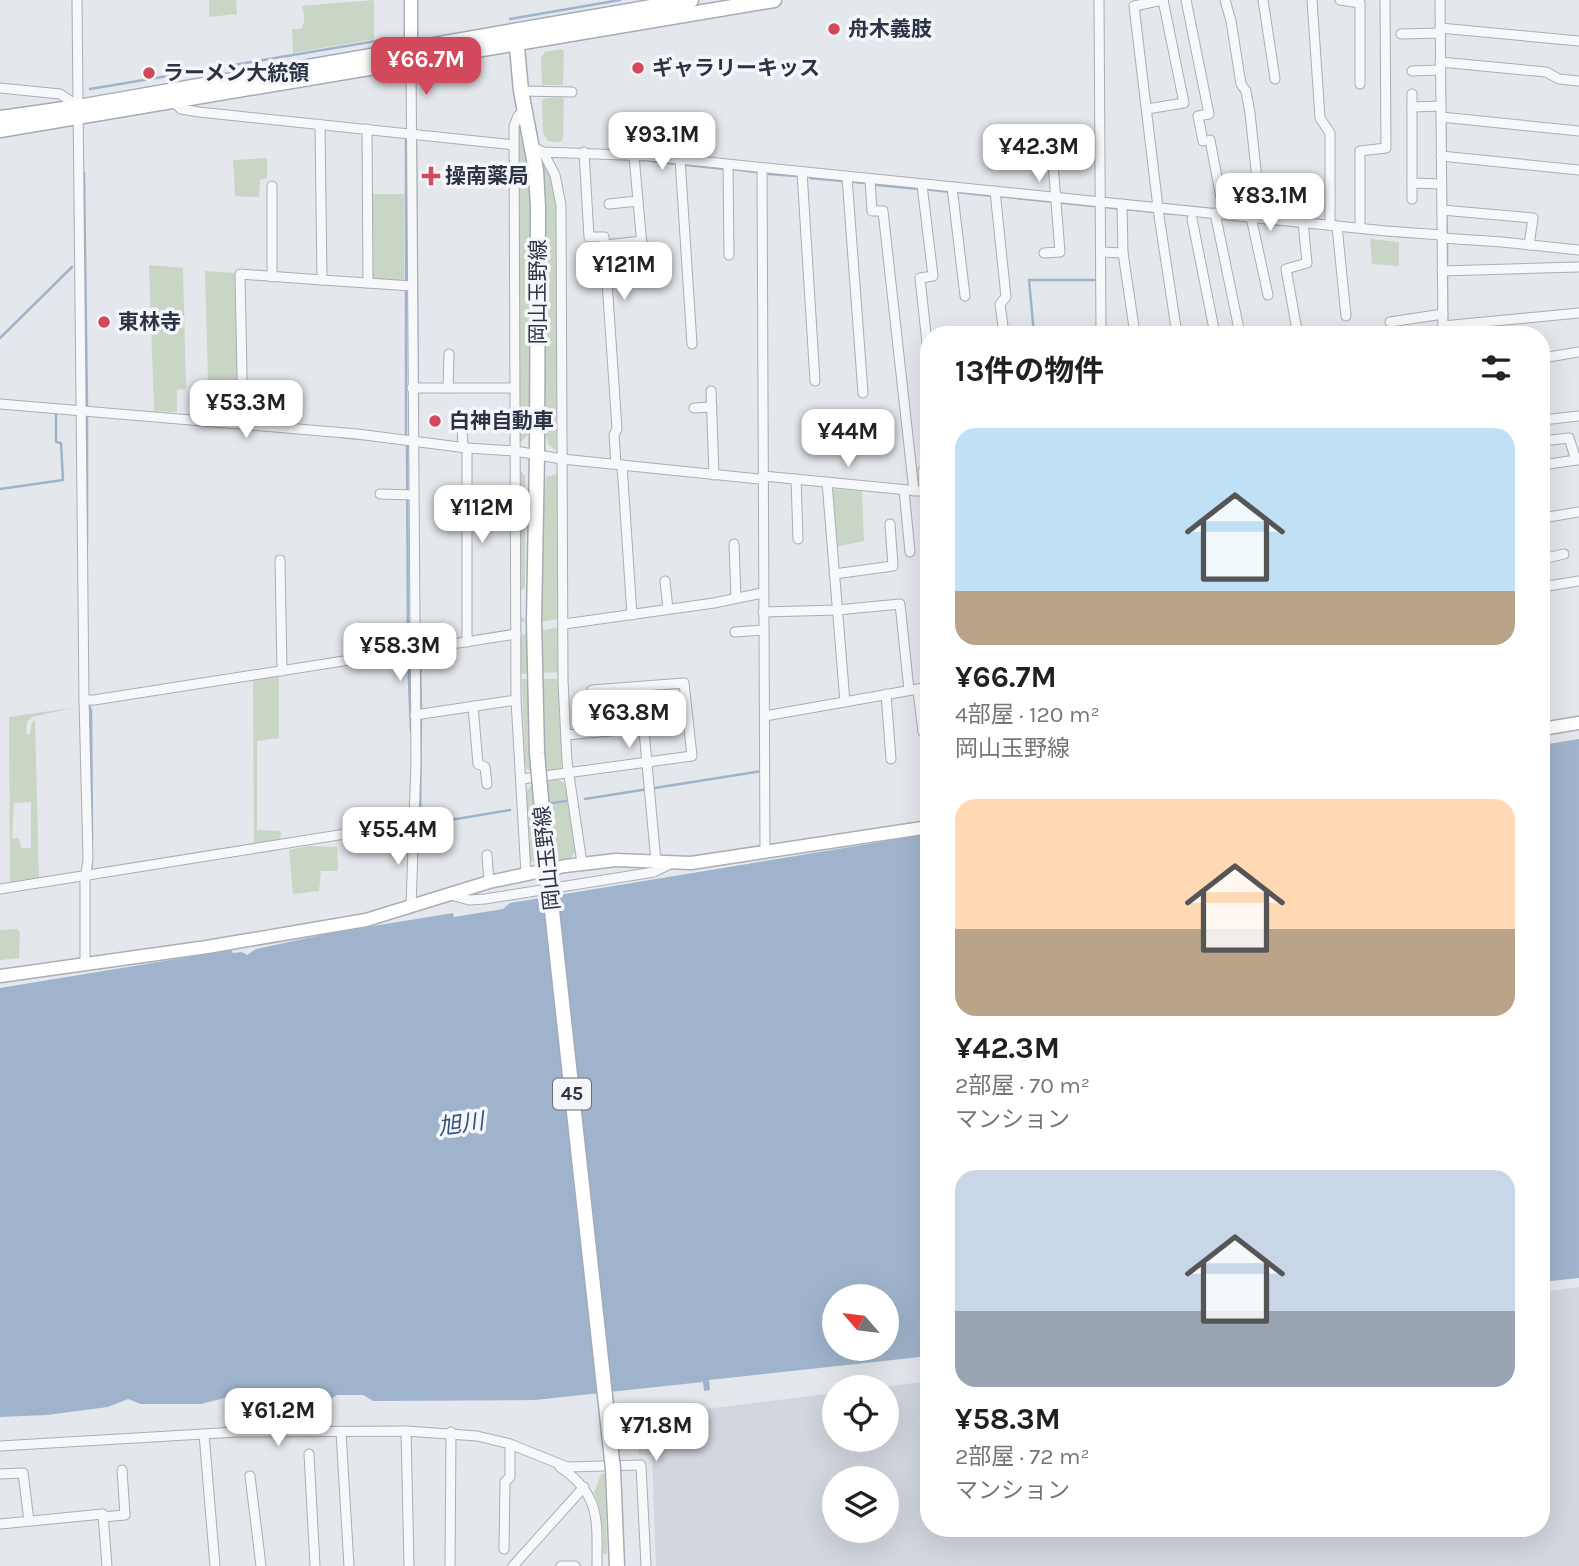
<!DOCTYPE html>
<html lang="ja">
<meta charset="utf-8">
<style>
body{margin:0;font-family:Karla,"Noto Sans JP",sans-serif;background:#f6f6f6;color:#202124;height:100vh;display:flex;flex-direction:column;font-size:26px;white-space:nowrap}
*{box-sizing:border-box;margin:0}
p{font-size:23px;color:#757577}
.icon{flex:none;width:38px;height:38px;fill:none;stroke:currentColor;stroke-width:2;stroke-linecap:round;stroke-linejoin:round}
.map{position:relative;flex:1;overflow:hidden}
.side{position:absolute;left:920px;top:326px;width:630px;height:1211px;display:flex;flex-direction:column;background:#fff;border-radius:28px;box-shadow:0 7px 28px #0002}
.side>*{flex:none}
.needle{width:46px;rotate:298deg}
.fabs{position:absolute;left:822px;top:1284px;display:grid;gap:14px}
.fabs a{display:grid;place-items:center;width:77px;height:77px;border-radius:50%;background:#fff;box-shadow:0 7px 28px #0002;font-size:35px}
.price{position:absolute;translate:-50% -60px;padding:0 16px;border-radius:14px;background:#fff;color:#222;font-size:23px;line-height:46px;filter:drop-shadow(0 2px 4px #0008)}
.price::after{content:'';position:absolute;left:50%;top:42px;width:21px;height:16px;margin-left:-10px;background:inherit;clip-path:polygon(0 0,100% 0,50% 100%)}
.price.on{background:#d1495b;color:#fff}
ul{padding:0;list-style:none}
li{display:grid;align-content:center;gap:14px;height:371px;padding:0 35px}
li span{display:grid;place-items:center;height:217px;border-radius:21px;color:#555}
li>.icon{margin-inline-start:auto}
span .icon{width:126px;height:126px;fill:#fffc;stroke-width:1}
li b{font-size:30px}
h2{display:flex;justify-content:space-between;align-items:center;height:84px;padding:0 35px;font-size:30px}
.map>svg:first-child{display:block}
.built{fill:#d2d6de;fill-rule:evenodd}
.green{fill:#c9d6c5;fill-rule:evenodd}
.water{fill:#9fb4cc;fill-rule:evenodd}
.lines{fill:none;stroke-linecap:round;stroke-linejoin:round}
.stream{stroke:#9fb4cc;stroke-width:2.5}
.street-casing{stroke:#a9aeb7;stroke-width:11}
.secondary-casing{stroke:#a9aeb7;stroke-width:15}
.primary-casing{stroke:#a3abb8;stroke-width:17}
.street{stroke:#f7f8fa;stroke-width:9}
.secondary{stroke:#fff;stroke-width:12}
.primary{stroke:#fff;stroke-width:14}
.primary-bridge-casing{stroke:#a3abb8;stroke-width:17;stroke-linecap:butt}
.primary-bridge{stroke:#fff;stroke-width:14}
.poi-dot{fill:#d1495b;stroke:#f4f6f9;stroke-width:2.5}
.labels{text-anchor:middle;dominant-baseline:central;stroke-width:7;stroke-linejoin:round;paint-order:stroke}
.shield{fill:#f4f6f9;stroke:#676e7b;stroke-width:2}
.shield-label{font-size:19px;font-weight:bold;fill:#2b3445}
.poi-label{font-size:21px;font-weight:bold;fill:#2b3445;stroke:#f4f6f9;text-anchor:start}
.street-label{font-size:21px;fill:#2b3445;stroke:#f4f6f9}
.water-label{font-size:23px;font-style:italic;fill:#34527a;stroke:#f4f6f9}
</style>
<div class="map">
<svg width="1579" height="1566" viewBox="0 0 1579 1566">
<rect width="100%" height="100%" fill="#e4e7ec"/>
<path class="built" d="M1579,1287V1566H656L652,1455H639L634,1418L835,1393V1440H887V1388H875L929,1381V1528H1542V1292ZM835,1479H887V1531H835Z"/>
<g class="green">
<path d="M209,0H236L237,14L209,17Z"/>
<path d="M374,0V39L293,53L292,29H301C306,21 304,14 302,6Z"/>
<path d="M561,49L564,51L563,85H542L541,57L545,52Z"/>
<path d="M561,97L564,99L563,139L560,142L548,141L543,133L542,100L546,98Z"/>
<path d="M518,122H521L531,186L532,361L529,434L521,442L519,441L517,184Z"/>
<path d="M267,158V178L260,180L259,197L235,196L233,160Z"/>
<path d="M542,163L546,166L556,190L558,207L556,451L548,444L544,431Z"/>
<path d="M372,194H404V282L373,280Z"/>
<path d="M1370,239L1399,242V266L1372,264Z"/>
<path d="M149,265L183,268L186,389L177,390V412L154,411Z"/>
<path d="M205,271L235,273L238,421L209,418Z"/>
<path d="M518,468L525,476V588L521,590V616L525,620L524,622H519Z"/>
<path d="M558,474V619L540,622C539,573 539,525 546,477Z"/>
<path d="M830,489L862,491L864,541L835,547Z"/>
<path d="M561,627L560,672L521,674L520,635Z"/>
<path d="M279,675V738L257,741V830L281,831L280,842L254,847L253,679Z"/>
<path d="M522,679H560L564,761L560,770L531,772L525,767Z"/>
<path d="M77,707L32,717L27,722L26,734H30L32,722L35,720L39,879L10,884L9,717ZM31,802V848H21L19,838H12L14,803Z"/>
<path d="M556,779L565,783L568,790L575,852L570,859L535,863L529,859L525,795L531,785Z"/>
<path d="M308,846L337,847L338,871H321L319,891L293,894L289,850Z"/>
<path d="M17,929L20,933L19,958L0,960V930Z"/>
<path d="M601,1474H605L607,1554H603C603,1532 603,1513 594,1493Z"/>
</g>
<g class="water">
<path d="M1579,739V1278L1542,1282V745Z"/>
<path d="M929,834V1356L709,1380L710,1390L704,1391L703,1382L535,1400L373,1401L363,1395H337L326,1402L271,1405L259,1397L249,1396L228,1397L201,1404H141L128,1399L108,1407L47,1415L0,1417V988L231,950L233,953L242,952L247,955L256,949L336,932L453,913L454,917L503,909L510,903ZM835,1297H887V1349H835Z"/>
</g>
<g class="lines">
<g class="stream">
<path d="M510,19L620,0"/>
<path d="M90,89L382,40"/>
<path d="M1445,119L1446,207"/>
<path d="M406,136V437"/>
<path d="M416,138L418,414"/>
<path d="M651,161L724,169"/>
<path d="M731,169L756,172"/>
<path d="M84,173L87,408"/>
<path d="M769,174L796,176"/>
<path d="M810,178L841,181"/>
<path d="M854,182L863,183"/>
<path d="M877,185L919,189"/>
<path d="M925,189L950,192"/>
<path d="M957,192L992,196"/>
<path d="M998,196L1093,206"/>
<path d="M1107,207L1119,209"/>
<path d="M1126,209L1175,214"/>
<path d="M1446,213L1447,235"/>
<path d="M1255,222L1280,225"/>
<path d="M1377,234L1408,237"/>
<path d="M1447,241V322"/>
<path d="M1034,334L1029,280H1098"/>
<path d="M0,338L72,267"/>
<path d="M87,414V544"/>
<path d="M341,437L362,439"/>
<path d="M407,444L408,647"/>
<path d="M0,489L63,480L61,443L56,442V413"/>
<path d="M420,650L421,710"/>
<path d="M408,654L411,732"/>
<path d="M921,693L929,691"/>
<path d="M88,701L91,711L92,841"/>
<path d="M585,799L762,771"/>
<path d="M546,804L566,801"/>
<path d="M420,825L421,717"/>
<path d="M415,826L510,810"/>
<path d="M259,852L277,849"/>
<path d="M91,873L92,858"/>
</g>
<g class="street-casing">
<g id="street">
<path d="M77,0L84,700L88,859L85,881V963"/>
<path d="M1099,0L1101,334"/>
<path d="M1163,0L1134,6L1159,216L1177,334"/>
<path d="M1186,0L1209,114L1198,116L1203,141"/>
<path d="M1225,0L1231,21L1241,84L1246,91L1250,113L1261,218"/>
<path d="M1263,0L1275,79"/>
<path d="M1312,0L1320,118L1330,133V225"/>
<path d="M1340,0L1360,3V84"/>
<path d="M1440,0L1443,334"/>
<path d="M1440,28L1579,41"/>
<path d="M1401,34L1440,33"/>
<path d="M411,61L416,763L411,906"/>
<path d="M1440,62L1546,72L1559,79L1579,81"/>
<path d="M1412,71L1440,70"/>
<path d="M0,88L60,94L78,106"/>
<path d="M521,91L572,92"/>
<path d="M1412,94V199"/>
<path d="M172,101L181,109L199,112L514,145"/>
<path d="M1412,107L1441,106"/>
<path d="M1147,109L1184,103L1163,0"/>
<path d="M524,111L518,116L514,126L516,700L526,874"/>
<path d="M1441,117L1579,131"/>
<path d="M320,124L322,280L412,286"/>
<path d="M367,129L368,283"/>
<path d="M1210,140L1224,214"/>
<path d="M533,147L543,152L649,156L1386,231L1442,235"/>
<path d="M543,152L555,175L561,205L563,680L567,762L582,863"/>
<path d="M584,152L589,237H604L617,429L614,435L616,464"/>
<path d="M1441,156L1579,170"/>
<path d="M680,159L692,344"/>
<path d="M728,165L729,255"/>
<path d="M762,168L765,853"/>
<path d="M802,172L815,381"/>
<path d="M847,177L863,393"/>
<path d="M870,179L872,211H883L914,491"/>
<path d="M1412,183L1441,184"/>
<path d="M922,185L933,276L920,278L929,362"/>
<path d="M272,186V277"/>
<path d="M952,187L965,296"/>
<path d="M995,191L1006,297L1000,304L1004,334"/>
<path d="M609,204L638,201"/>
<path d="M1122,204L1123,253L1135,334"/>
<path d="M1442,210L1533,218L1529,245"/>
<path d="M1215,213L1240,334"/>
<path d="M1251,217L1268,295"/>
<path d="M1192,219L1215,334"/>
<path d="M1337,226L1346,316"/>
<path d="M1360,227V151L1386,148L1385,0"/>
<path d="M1442,238L1502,242L1579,250"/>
<path d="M605,245L642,241"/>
<path d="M1101,252L1123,253"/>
<path d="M1044,253L1060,252L1053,164"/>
<path d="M1442,271L1579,267"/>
<path d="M607,282L645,279L634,156"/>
<path d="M1390,322L1443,314"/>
<path d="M1443,326L1579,313"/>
<path d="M1297,330L1286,269L1307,263L1303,222"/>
<path d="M1542,358L1579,352"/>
<path d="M929,372L926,375L929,405"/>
<path d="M412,388H514"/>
<path d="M448,388L449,354"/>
<path d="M711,391L714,475"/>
<path d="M0,404L357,434L467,448L515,451L562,459L759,479L763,476L929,492"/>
<path d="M694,408L712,407"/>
<path d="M1542,420L1579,416"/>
<path d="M243,424L240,274L322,280"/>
<path d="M462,429L463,447"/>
<path d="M1542,441L1569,438L1576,460H1579"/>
<path d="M467,448V642"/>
<path d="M622,465L632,615"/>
<path d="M1542,465L1576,460"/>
<path d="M796,479L798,539"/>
<path d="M827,482L845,702"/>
<path d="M904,490L910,552"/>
<path d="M924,491L923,471L929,467"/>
<path d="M927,492L929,516"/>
<path d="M380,494L413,495"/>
<path d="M1542,518L1579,512"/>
<path d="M734,544L736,598"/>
<path d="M1542,559L1564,554"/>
<path d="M280,560L282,671"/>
<path d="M834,574L893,566L890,524"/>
<path d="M665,581L668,609"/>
<path d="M1542,587L1579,581"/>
<path d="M763,612L837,610L900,604L909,690"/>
<path d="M564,624L714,603L762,593"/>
<path d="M735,632L763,630"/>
<path d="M640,687L656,862"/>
<path d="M918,690L923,732"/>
<path d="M886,694L891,759"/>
<path d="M84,700H94L516,634"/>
<path d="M473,706L478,764L485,767L487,784"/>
<path d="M415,715L516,700"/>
<path d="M765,716L929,687"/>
<path d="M566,735L643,728"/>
<path d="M522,779L692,756L684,683L592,690"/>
<path d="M487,855L489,882"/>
<path d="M0,889L414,823"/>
<path d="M451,895L469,900L485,899L654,872L670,864"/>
<path d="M406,1431L409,1566"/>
<path d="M341,1432L349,1566"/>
<path d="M204,1434L215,1566"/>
<path d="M0,1446L237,1432L406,1431L477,1436L510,1444L567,1467L641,1465L646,1566"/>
<path d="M309,1454L315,1566"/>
<path d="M560,1467C601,1495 597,1520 597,1566"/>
<path d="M0,1474L23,1473L29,1521"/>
<path d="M250,1476L261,1566"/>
<path d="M103,1517L125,1515L122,1470"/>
<path d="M0,1524L103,1514L107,1566"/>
<path d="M504,1549L505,1482L510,1477V1444"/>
<path d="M450,1566L451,1432"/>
<path d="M513,1566L584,1487"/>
<path d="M561,1566H575"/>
</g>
</g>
<g class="secondary-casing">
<g id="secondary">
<path d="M411,0V56"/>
<path d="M1542,729L1579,723"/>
<path d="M0,976L207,947L366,920L489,882L565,866L616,860L691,863L929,827"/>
</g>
</g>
<g class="primary-casing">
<g id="primary">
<path d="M516,36L521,91L536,170L538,207L537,454L534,621"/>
<path d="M0,118L78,107L691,0"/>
<path d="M0,130L774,0"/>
</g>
</g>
<use href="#street" class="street"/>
<use href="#secondary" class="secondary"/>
<use href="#primary" class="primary"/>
<g class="primary-bridge-casing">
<path id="primary-bridge" d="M534,621L537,753L546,856L613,1469L617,1566"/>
</g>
<use href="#primary-bridge" class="primary-bridge"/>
</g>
<g class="poi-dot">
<circle cx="834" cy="29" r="7"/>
<circle cx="638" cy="68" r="7"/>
<circle cx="149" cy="73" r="7"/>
<path d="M427.5 165.5h7v7h7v7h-7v7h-7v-7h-7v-7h7z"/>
<circle cx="104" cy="322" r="7"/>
<circle cx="435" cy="421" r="7"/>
</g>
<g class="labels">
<rect class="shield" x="553" y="1078.5" width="38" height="31" rx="5"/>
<g class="shield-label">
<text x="572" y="1094">45</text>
</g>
<g class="poi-label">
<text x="848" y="29">舟木義肢</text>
<text x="652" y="68">ギャラリーキッス</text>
<text x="163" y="73">ラーメン大統領</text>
<text x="445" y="176">操南薬局</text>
<text x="118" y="322">東林寺</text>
<text x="449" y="421">白神自動車</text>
</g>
<g class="street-label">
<text transform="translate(538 292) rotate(-90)">岡山玉野線</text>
<text transform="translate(547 858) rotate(-96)">岡山玉野線</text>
</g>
<g class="water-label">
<text transform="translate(461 1124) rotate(-8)">旭川</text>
</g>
</g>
</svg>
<div class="fabs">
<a><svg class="needle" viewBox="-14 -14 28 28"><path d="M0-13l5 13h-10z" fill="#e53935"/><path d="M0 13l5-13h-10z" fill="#757577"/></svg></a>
<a><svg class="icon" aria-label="locate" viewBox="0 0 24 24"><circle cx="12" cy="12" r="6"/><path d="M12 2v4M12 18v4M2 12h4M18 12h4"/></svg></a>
<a><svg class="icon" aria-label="layers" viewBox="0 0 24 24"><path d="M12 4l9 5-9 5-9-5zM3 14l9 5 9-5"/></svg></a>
</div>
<b class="price on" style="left:426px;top:97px">¥66.7M</b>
<b class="price" style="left:662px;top:172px">¥93.1M</b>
<b class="price" style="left:1039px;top:184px">¥42.3M</b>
<b class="price" style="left:1270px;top:233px">¥83.1M</b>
<b class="price" style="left:624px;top:302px">¥121M</b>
<b class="price" style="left:246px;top:440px">¥53.3M</b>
<b class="price" style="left:848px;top:469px">¥44M</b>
<b class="price" style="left:482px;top:545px">¥112M</b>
<b class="price" style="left:400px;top:683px">¥58.3M</b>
<b class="price" style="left:629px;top:750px">¥63.8M</b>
<b class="price" style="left:398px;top:867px">¥55.4M</b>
<b class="price" style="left:278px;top:1448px">¥61.2M</b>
<b class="price" style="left:656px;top:1463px">¥71.8M</b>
<section class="side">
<h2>13件の物件<svg class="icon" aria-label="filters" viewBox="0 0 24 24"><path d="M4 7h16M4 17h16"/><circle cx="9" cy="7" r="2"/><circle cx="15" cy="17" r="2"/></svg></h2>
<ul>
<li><span style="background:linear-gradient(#bfe0f5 75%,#b9a48a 0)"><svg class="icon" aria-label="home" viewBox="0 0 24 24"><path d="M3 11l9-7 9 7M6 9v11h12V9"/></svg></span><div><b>¥66.7M</b><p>4部屋 · 120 m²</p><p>岡山玉野線</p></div></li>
<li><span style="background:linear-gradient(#ffd9b3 60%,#b9a48a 0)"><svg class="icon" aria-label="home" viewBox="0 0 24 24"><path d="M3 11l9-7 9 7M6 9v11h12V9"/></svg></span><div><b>¥42.3M</b><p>2部屋 · 70 m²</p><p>マンション</p></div></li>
<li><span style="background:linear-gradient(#c9d6e8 65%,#9aa5b1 0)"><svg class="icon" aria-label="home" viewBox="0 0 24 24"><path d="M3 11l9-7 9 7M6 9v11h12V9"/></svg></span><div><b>¥58.3M</b><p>2部屋 · 72 m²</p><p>マンション</p></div></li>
</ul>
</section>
</div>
